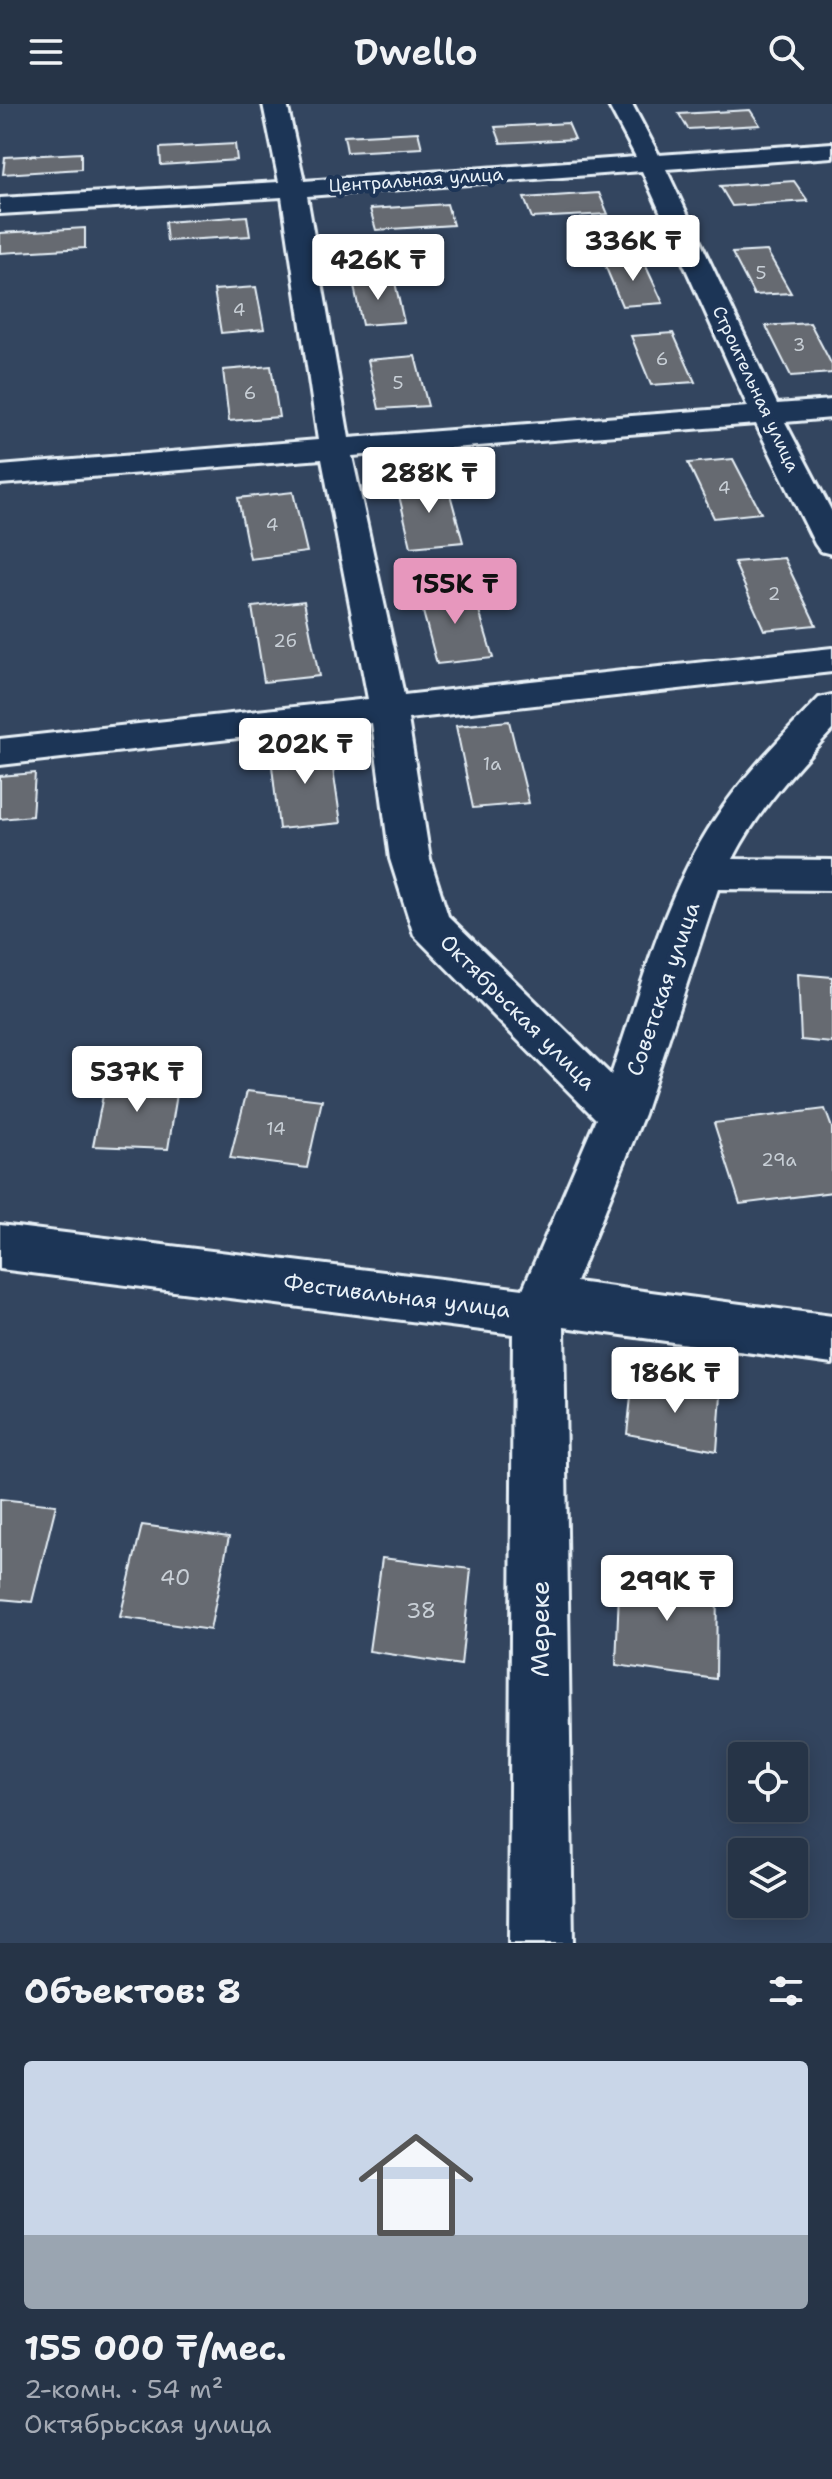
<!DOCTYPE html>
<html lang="ru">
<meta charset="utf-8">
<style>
body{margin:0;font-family:"Shantell Sans",sans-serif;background:#2e3c4e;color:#f1f3f6;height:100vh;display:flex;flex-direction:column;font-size:30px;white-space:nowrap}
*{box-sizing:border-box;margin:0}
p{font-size:26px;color:#a4aab4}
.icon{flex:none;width:44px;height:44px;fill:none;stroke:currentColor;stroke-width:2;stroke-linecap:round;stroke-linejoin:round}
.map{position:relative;height:1839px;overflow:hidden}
.sheet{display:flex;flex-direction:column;background:#263447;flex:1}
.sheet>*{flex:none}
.fabs{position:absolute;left:728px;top:1638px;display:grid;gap:16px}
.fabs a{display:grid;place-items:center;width:80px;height:80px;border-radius:8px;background:#263447;box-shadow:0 4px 20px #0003,0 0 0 2px #424f60;font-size:40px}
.price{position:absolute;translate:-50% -68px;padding:0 18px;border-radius:8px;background:#fff;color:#222;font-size:26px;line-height:52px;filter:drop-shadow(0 2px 4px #0008)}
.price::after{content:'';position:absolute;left:50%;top:48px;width:24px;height:18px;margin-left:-12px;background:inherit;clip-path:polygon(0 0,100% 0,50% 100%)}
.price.on{background:#e797bd;color:#111}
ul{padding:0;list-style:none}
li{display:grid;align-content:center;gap:16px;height:424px;padding:0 24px}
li+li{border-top:2px solid #424f60}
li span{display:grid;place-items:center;height:248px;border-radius:8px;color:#555}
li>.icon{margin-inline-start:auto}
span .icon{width:144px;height:144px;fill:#fffc;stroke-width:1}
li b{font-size:34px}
h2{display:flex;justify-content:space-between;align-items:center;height:96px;padding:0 24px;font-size:34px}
header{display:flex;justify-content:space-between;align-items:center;height:104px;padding:0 24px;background:#263447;font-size:36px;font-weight:600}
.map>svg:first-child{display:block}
.building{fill:#666a71;stroke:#e8f1f8;stroke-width:2}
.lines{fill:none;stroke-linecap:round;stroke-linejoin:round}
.minor-casing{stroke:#e8f1f8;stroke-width:6}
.minor{fill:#1d3557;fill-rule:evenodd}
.labels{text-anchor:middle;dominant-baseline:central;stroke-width:8;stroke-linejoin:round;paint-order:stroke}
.far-street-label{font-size:18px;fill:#e8f1f8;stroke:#1d3557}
.number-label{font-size:18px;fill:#c8cfd6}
.street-label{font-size:22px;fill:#e8f1f8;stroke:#1d3557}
.near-number-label{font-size:22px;fill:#c8cfd6}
.near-street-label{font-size:26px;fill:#e8f1f8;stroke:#1d3557}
</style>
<header><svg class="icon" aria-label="menu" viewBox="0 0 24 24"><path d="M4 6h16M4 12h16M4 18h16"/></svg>Dwello<svg class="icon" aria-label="search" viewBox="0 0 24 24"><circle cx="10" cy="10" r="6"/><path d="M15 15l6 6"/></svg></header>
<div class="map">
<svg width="832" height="1839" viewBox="0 0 832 1839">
<rect width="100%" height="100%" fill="#33455f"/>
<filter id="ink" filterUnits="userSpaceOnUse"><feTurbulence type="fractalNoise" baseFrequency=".0125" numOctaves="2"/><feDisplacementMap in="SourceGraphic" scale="16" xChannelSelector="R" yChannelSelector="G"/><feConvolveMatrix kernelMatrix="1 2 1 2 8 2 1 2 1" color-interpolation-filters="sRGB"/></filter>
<g filter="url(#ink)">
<g class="building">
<path d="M750,6L760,21L688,25L679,10Z"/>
<path d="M568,19L575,35L501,39L495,23Z"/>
<path d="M418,28L422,44L347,48L344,32Z"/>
<path d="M235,40L237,56L161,61L160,44Z"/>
<path d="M81,49V65L3,70L5,53Z"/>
<path d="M794,77L808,97L732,102L720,82Z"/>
<path d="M599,89L608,110L532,114L524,94Z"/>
<path d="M447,100L453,121L376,126L370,105Z"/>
<path d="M247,112L250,132L167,137L165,118Z"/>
<path d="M85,124V144L0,149V129Z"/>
<path d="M767,147L791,189L754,191L732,149Z"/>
<path d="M643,156L663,199L622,202L604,159Z"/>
<path d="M394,174L404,218L362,221L353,177Z"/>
<path d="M256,183L264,225L221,229L214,186Z"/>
<path d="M810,219L832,261V269L791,272L766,222Z"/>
<path d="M673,229L695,278L651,281L631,232Z"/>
<path d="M415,252L428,302L379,305L368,256Z"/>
<path d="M271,262L279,313L229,317L223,266Z"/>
<path d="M733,355L761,409L714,414L688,359Z"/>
<path d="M447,379L463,438L411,443L397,383Z"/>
<path d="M293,388L307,448L250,455L238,394Z"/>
<path d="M784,454L816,521L764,526L734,458Z"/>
<path d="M472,483L493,554L437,560L418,489Z"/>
<path d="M304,497L319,572L264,578L252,503Z"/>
<path d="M509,617L529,699L473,704L456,622Z"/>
<path d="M329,638L341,719L279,725L270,644Z"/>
<path d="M35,669L32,712L0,715V672Z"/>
<path d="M798,870L832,873V939L801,936Z"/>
<path d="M106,976L179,978L168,1045L93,1042Z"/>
<path d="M247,987L322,996L307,1064L230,1054Z"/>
<path d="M825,1005L832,1024V1088L740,1100L714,1019Z"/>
<path d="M633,1275L721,1291L717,1347L627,1330Z"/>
<path d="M0,1395L56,1401L32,1498L0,1495Z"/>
<path d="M142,1421L229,1433L210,1526L120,1513Z"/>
<path d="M382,1454L471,1465L461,1561L369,1547Z"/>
<path d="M620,1463L717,1476L716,1575L616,1561Z"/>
</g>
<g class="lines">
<g class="minor-casing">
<path id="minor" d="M263,0H287L304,77L636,53L608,0H632L659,51L832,39V53L666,65L777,300L832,296V314L785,318L832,408V450L820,447L815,440L756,320L352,352L404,591L832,544V568L408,615L430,755L448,812L611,971C641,885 664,791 715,715C744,670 782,633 819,594L832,591V626C795,666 758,706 733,755L832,756V786L718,785L644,1010L576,1178L832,1212V1260L564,1223L573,1839H509L513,1230L0,1165V1121L523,1185L596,1015L414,831L390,755L372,619L0,661V635L368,595L322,355L0,380V362L318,336L282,93L0,110V94L279,78ZM642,67L748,303L349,334L307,92Z"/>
</g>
<use href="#minor" class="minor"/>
</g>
</g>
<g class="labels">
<g class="far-street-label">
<text transform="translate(416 76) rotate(-4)">Центральная улица</text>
<text transform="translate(756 285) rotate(65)">Строительная улица</text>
</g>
<g class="number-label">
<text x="761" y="169">5</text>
<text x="239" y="206">4</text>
<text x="799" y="241">3</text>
<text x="662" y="255">6</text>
<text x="398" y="279">5</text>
<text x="250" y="289">6</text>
<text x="724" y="384">4</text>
<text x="272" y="421">4</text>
<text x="774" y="490">2</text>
<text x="285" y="537">2б</text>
<text x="492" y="660">1а</text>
<text x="276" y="1025">14</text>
<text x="779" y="1056">29а</text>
</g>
<g class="street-label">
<text transform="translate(663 885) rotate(-71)">Советская улица</text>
<text transform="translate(518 908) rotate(45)">Октябрьская улица</text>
<text transform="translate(397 1192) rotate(7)">Фестивальная улица</text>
</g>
<g class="near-number-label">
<text x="175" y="1473">40</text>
<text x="421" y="1506">38</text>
</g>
<g class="near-street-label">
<text transform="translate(539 1525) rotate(-90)">Мереке</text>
</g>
</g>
</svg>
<div class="fabs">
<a><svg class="icon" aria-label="locate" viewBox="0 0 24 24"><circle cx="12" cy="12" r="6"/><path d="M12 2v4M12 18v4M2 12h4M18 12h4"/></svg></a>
<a><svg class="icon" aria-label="layers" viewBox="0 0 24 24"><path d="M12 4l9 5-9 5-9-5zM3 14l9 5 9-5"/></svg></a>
</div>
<b class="price" style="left:633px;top:179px">336K ₸</b>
<b class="price" style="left:378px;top:198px">426K ₸</b>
<b class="price" style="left:429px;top:411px">288K ₸</b>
<b class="price on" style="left:455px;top:522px">155K ₸</b>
<b class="price" style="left:305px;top:682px">202K ₸</b>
<b class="price" style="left:137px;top:1010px">537K ₸</b>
<b class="price" style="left:675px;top:1311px">186K ₸</b>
<b class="price" style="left:667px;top:1519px">299K ₸</b>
</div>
<section class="sheet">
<h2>Объектов: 8<svg class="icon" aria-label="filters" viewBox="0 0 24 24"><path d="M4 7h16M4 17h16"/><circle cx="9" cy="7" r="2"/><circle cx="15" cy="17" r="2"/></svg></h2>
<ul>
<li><span style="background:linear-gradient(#c9d6e8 70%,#9aa5b1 0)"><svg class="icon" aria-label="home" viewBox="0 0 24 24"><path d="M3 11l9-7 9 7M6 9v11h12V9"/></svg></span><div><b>155 000 ₸/мес.</b><p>2-комн. · 54 m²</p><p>Октябрьская улица</p></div></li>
</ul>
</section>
